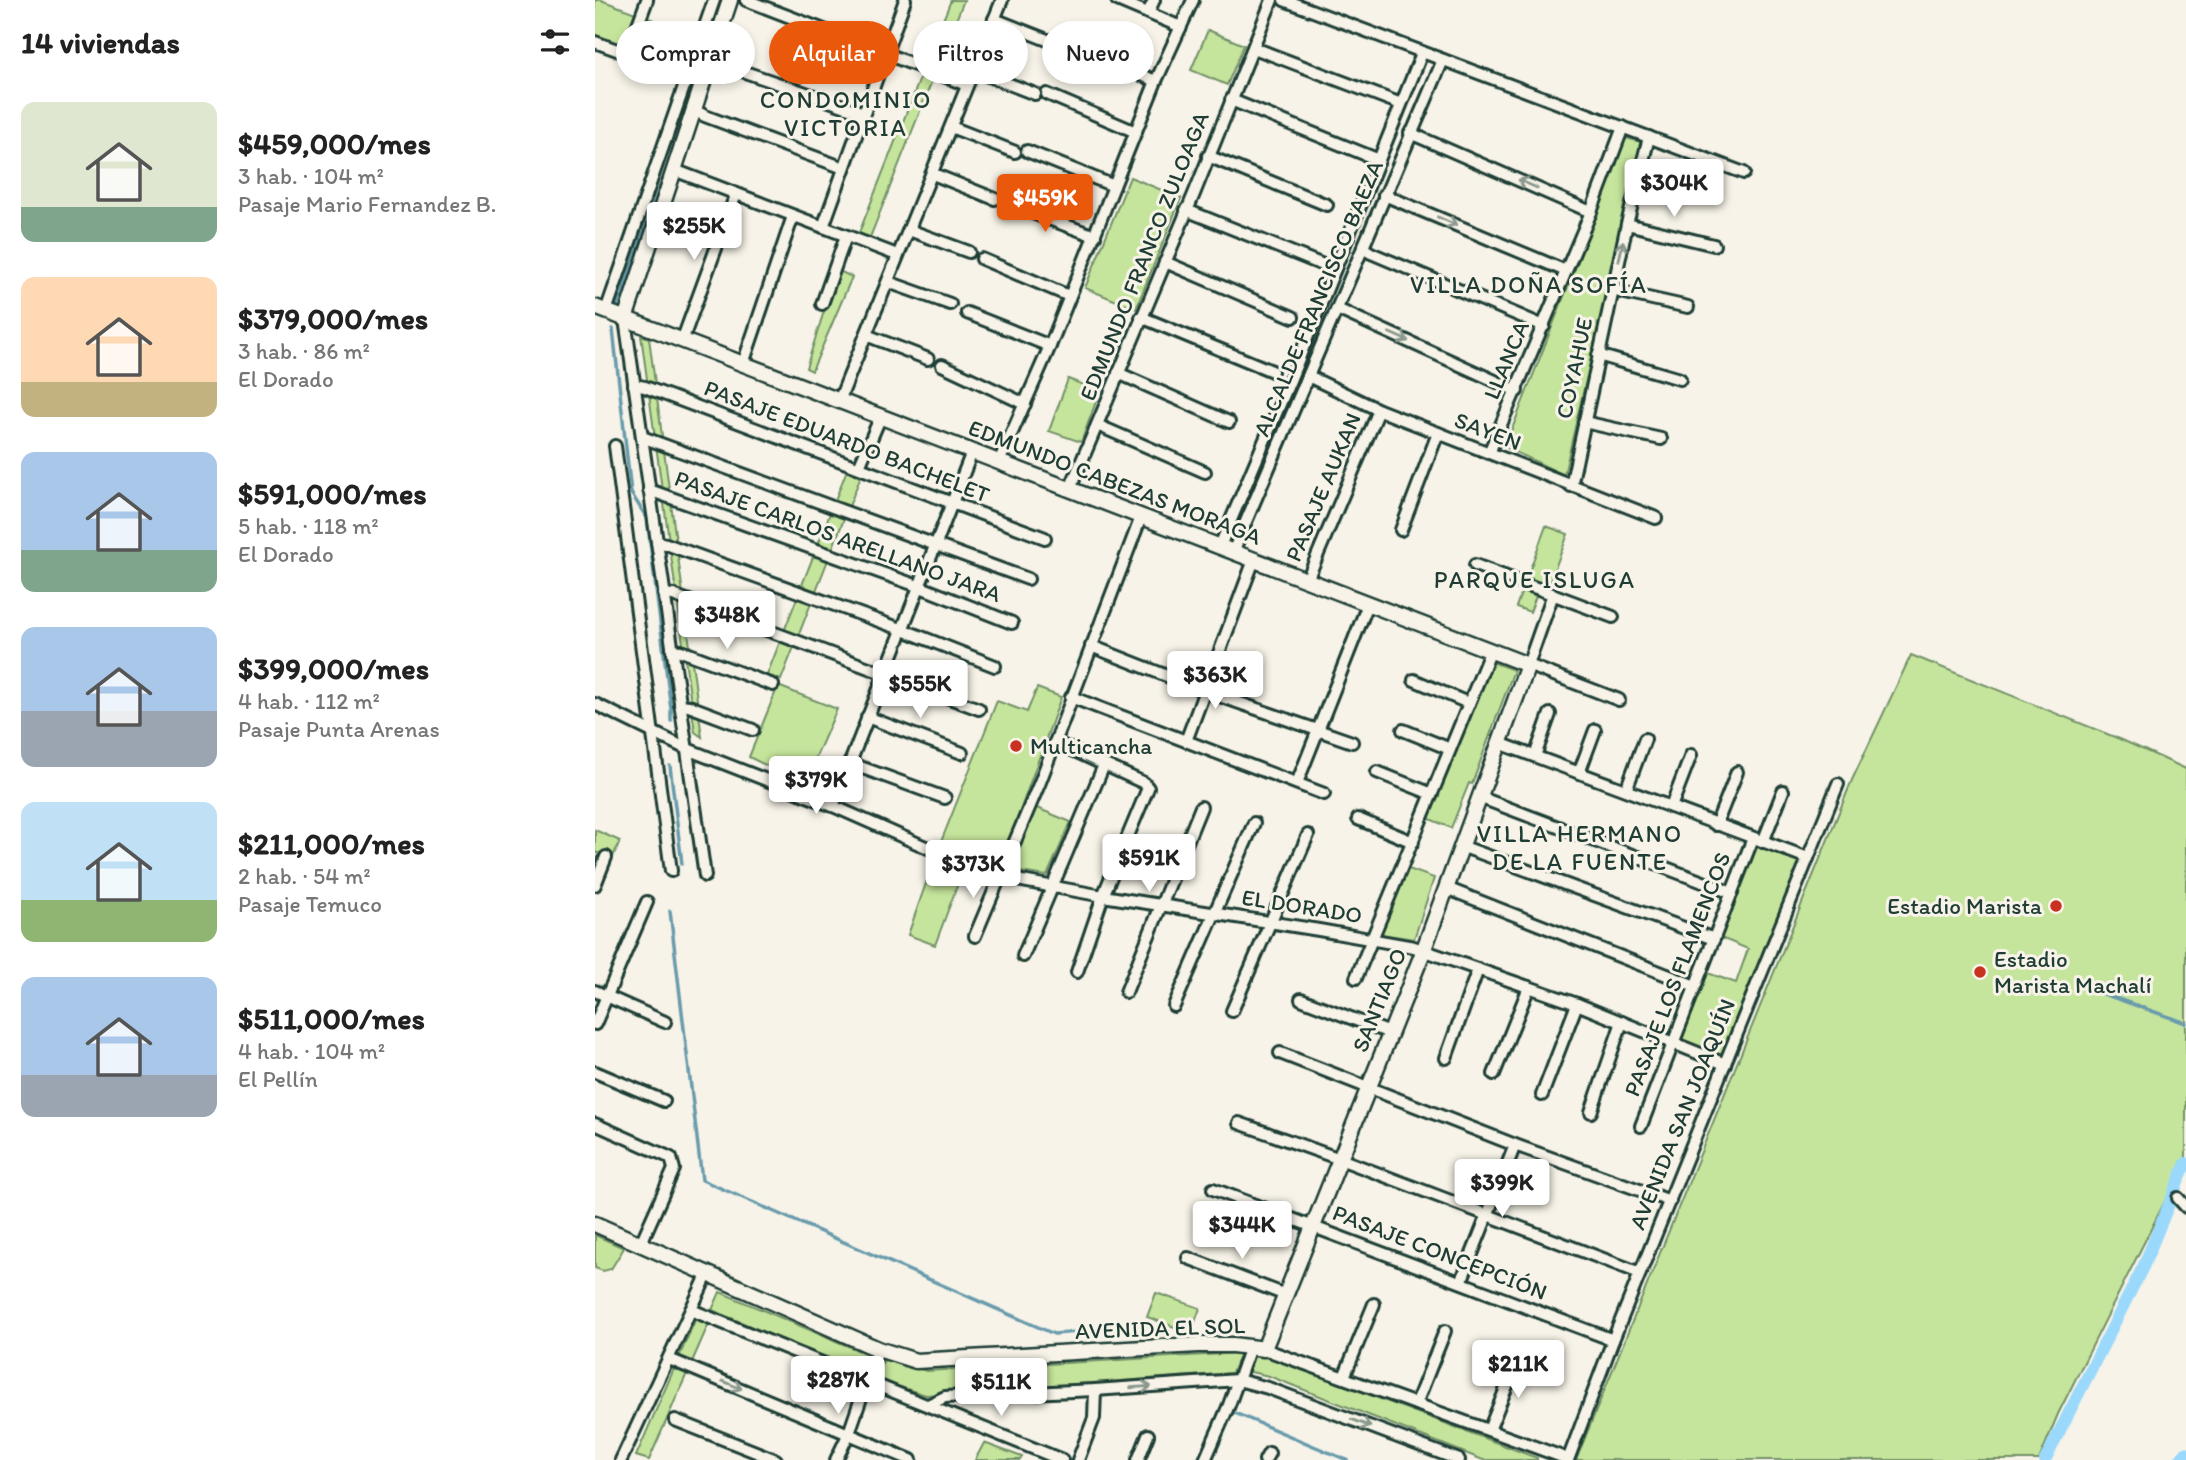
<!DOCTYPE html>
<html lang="es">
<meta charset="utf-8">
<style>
body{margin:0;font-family:Itim,sans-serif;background:#f2f2f2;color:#222;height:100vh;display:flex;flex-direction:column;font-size:26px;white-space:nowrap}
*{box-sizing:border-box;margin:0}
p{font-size:23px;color:#767676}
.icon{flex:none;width:38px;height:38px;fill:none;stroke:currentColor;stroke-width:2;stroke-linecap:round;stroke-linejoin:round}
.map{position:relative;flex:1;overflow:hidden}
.drawer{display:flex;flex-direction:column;background:#fff;width:595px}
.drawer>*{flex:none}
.hud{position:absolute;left:21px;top:21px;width:665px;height:63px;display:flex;gap:14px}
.price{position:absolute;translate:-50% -60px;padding:0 16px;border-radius:7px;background:#fff;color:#222;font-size:23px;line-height:46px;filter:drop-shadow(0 2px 4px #0008)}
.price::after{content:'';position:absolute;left:50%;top:42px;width:21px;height:16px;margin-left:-10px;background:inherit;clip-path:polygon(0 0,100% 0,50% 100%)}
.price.selected{background:#ea580c;color:#fff}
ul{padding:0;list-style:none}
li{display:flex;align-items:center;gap:21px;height:175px;padding:0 21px}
li span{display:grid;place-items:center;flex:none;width:196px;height:140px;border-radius:14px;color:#555}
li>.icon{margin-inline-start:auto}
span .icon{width:84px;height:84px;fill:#fffc;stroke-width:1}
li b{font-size:30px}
h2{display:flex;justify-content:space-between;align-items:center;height:84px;padding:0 21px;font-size:30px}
.tag{padding:0 24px;border-radius:32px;background:#fff;box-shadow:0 4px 10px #0003;font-size:24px;line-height:63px}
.tag.selected{background:#ea580c;color:#fff}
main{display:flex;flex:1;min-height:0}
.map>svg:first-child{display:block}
.green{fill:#c6e59c;stroke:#729168;stroke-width:2}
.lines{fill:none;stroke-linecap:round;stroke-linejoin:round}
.stream{stroke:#699bac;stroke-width:3.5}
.canal{stroke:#9ad9fc;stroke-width:12}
.street-casing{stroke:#1f3d34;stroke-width:16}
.secondary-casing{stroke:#1f3d34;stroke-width:19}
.street{stroke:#f7f3e8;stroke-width:10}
.secondary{stroke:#f7f3e8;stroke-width:14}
.oneway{stroke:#8b988e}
.poi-dot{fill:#c8321e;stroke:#f7f3e8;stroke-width:2.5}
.labels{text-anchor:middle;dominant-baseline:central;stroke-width:6;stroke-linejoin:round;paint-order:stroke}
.street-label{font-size:23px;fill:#1f3d34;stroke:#f7f3e8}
.poi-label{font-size:23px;fill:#1f3d34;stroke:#f7f3e8;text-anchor:start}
.neighbourhood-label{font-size:24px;letter-spacing:2px;fill:#1f3d34;stroke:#f7f3e8}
</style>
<main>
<section class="drawer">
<h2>14 viviendas<svg class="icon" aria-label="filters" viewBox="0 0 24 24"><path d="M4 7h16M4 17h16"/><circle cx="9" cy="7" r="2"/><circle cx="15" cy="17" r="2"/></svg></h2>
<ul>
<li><span style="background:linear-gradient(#dfe7d0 75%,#7fa58c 0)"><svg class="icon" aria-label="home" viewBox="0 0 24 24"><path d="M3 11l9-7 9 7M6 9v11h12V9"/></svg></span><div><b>$459,000/mes</b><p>3 hab. · 104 m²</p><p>Pasaje Mario Fernandez B.</p></div></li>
<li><span style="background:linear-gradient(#ffd9b3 75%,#c2b280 0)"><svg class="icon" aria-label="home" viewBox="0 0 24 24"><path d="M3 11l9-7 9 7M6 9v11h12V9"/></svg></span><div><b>$379,000/mes</b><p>3 hab. · 86 m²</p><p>El Dorado</p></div></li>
<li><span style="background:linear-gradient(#a9c7e8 70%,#7fa58c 0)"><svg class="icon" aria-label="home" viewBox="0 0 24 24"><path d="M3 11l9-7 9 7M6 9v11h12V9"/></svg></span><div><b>$591,000/mes</b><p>5 hab. · 118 m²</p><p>El Dorado</p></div></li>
<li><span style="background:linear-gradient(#a9c7e8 60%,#9aa5b1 0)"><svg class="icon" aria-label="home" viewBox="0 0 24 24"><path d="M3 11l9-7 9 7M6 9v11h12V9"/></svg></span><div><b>$399,000/mes</b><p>4 hab. · 112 m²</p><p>Pasaje Punta Arenas</p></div></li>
<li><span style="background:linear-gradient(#bfe0f5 70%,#8fb573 0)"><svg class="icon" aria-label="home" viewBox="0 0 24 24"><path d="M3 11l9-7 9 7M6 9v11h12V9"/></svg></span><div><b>$211,000/mes</b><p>2 hab. · 54 m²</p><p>Pasaje Temuco</p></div></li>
<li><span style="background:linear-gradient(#a9c7e8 70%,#9aa5b1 0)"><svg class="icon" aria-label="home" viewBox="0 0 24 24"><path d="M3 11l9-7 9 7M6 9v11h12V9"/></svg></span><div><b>$511,000/mes</b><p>4 hab. · 104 m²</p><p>El Pellín</p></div></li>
</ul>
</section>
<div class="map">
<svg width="1591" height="1460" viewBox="0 0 1591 1460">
<rect width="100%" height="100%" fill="#f7f3e8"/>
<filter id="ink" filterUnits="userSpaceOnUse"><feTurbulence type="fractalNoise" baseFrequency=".0143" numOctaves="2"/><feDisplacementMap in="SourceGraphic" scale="14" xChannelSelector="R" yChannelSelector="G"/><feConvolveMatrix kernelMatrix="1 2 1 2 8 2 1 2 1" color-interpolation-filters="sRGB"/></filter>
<g filter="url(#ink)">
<g class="green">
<path d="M0,0H6L67,23L55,56L0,35Z"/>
<path d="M356,0H369L274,240L264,233Z"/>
<path d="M613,30L649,45L632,85L596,70Z"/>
<path d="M1031,138L1046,142L969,475L910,447Z"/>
<path d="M535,177L586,198L541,309L490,288Z"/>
<path d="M242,270L257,277L217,371L211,368Z"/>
<path d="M46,335L54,338L107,737L100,732Z"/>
<path d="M473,379L505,391L486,442L454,431Z"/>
<path d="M253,467L267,473L186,680L172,675Z"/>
<path d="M951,526L973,534L954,584L946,582L935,612L921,607Z"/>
<path d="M1316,655L1527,740L1591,769V1166L1569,1203L1463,1414L1444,1460H981L1257,780Z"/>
<path d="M891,660L919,670L877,784L874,783L856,828L830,817Z"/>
<path d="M183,686L242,709L220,759L240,768L229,794L154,757Z"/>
<path d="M442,688L466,697L404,869L346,842L402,701L432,712Z"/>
<path d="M437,806L476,822L452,876L412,870Z"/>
<path d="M0,830L25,841L17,859L0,852Z"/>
<path d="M1160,845L1209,862L1128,1057L1084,1040L1110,972L1141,983L1153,949L1126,938Z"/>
<path d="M338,863L365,878L340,945L313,935Z"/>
<path d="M808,867L839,878L819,939L780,933Z"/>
<path d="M0,1235L29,1248L16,1269L8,1271L0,1268Z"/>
<path d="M125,1292L274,1355L266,1373L117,1310Z"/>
<path d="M561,1293L605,1308L596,1333L552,1317Z"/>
<path d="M101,1318L114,1323L54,1460L41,1456Z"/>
<path d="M645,1353L637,1373L331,1395L279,1379L290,1358L331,1371Z"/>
<path d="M657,1354L680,1359L942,1458V1460H888L674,1376L651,1371Z"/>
<path d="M389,1443L427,1457L425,1460H380Z"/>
</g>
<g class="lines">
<g class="stream">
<path d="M21,310L83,136"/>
<path d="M18,329L36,493L52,518L76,709V721"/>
<path d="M75,766L87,864"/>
<path d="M75,911L107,1180L459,1334L527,1328"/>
<path d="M1503,992L1591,1023"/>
<path d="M635,1411L752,1460"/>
</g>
<g class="canal">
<path d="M1450,1460L1548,1267L1591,1163"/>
<path d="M1585,1460L1591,1453"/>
</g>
<g class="street-casing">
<g id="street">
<path d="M151,0L372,85"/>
<path d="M522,0L586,27"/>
<path d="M689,0L1149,173"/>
<path d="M553,13L559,0"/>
<path d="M399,19L460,43"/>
<path d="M0,42L96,77"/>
<path d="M481,48L561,81"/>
<path d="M659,48L806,104"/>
<path d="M32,54L52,0"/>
<path d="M115,60L269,113"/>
<path d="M378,70L440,94"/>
<path d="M452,94L541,132"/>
<path d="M636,100L784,160"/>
<path d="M99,110L110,116L249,168"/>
<path d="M356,127L420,152"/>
<path d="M815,133L996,212"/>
<path d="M432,151L519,186"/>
<path d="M613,156L732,205"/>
<path d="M79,170L302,255"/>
<path d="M338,174L400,199"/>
<path d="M789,195L971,271"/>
<path d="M413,204L500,236"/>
<path d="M591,210L738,269"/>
<path d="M1032,224L1119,245"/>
<path d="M228,227L310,0"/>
<path d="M314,230L374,252"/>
<path d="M768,248L776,253L949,326"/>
<path d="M387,259L474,296"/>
<path d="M570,262L698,317"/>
<path d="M293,282L355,304"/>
<path d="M1017,290L1093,307"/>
<path d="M227,304L251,236"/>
<path d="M742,309L922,391"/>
<path d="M11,311L119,0"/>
<path d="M372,313L455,346"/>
<path d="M546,317L677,371"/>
<path d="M30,319L110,876"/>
<path d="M271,335L333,359"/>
<path d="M87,341L141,194"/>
<path d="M1003,355L1085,379"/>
<path d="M148,364L198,216"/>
<path d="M347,365L430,404"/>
<path d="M523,373L634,422"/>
<path d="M713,376L784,410L1061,518"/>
<path d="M39,385L50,387L450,538"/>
<path d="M244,401L407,0"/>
<path d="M989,422L1066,439"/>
<path d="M502,425L610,472"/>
<path d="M47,437L433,579"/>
<path d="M20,446L76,871"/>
<path d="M894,453L996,212L1028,127"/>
<path d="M404,462L455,346L561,81L598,0"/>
<path d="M264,467L285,418"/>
<path d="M976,486L1032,224L1054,137"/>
<path d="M475,489L599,194L677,0"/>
<path d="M54,490L323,586L417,623"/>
<path d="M806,530L843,433"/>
<path d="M62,542L71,544L306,629L400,666"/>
<path d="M625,546L696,378L827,53"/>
<path d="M638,552L848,60"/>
<path d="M880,565L1018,617"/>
<path d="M712,580L784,410"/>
<path d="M69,594L78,595L384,709"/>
<path d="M958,594L933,665L1024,700"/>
<path d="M496,646L610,691L757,742"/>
<path d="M77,650L86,651L178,685"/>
<path d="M819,680L873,703"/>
<path d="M476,697L729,794"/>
<path d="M0,704L92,749L238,806L342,852L406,877L508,896L724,930L819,947L982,1004L1130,1064"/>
<path d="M85,705L94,706L158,730"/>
<path d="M272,717L367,753"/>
<path d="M808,730L855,749"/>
<path d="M591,741L659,560"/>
<path d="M460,742L549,783L553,788L508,896L482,972"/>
<path d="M904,743L1213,858"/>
<path d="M940,756L955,714"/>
<path d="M254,763L350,798"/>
<path d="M782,772L837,794"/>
<path d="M984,773L1000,730"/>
<path d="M702,783L773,604"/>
<path d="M1031,790L1050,739"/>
<path d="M884,797L1137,893"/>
<path d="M238,806L377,452"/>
<path d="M1076,807L1096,755"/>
<path d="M763,819L818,842"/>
<path d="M1121,825L1142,772"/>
<path d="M1168,842L1188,791"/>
<path d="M866,846L1119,939"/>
<path d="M0,885L11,857"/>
<path d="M851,888L1100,986"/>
<path d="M380,936L445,782L546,517"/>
<path d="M428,956L509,765"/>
<path d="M761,978L896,650"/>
<path d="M0,991L70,1022"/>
<path d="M531,992L606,807"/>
<path d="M706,999L795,1033"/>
<path d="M579,1006L659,823"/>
<path d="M637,1011L713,835"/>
<path d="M0,1024L52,902"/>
<path d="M685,1053L920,1145L1075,1201"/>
<path d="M851,1058L883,969"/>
<path d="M0,1072L69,1101"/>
<path d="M899,1074L934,987"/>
<path d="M947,1095L982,1004"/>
<path d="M996,1112L1027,1022"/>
<path d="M644,1123L745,1159L1045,1273"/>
<path d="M0,1124L76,1158L79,1169L46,1243"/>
<path d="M1046,1126L1158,838"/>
<path d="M618,1189L1018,1340"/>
<path d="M1583,1198L1591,1207"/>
<path d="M593,1258L691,1295"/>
<path d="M866,1282L920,1145"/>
<path d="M96,1310L467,1460"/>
<path d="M669,1349L973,1459"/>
<path d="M74,1359L316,1460"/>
<path d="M749,1377L779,1304"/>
<path d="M821,1404L850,1331"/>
<path d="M333,1405L350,1397L500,1390L643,1380L673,1388L864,1460"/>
<path d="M80,1420L181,1460"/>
<path d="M894,1430L923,1359"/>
<path d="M26,1460L113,1273"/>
<path d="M241,1460L254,1433L283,1349"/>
<path d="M483,1460L499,1418L500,1390"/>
<path d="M543,1460L553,1435"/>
<path d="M610,1460L634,1405L655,1347"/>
<path d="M670,1460L674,1453"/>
<path d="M973,1460L1018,1340L1243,784"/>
</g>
</g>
<g class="secondary-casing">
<g id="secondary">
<path d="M0,307L933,665L826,957L669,1349L638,1345H603L321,1361L283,1349L0,1224"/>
<path d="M30,319L135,0"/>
</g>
</g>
<use href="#street" class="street"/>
<use href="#secondary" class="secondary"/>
</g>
<defs><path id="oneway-shaft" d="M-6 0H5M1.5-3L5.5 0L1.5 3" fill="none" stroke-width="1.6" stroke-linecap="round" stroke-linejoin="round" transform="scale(1.75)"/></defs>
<g class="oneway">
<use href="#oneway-shaft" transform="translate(933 184) rotate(-156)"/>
<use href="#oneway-shaft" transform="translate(852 221) rotate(23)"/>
<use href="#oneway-shaft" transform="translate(1026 251) rotate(-78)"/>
<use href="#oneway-shaft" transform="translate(804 337) rotate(24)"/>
<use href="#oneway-shaft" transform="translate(137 1385) rotate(22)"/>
<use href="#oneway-shaft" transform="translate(546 1387) rotate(-4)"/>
<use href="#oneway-shaft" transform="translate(766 1423) rotate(21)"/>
</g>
</g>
<g class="poi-dot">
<circle cx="421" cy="746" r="7"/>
<circle cx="1461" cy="906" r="7"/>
<circle cx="1385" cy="972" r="7"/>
</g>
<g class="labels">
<g class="street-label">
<text transform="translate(549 256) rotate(-68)">EDMUNDO FRANCO ZULOAGA</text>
<text transform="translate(723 298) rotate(-67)">ALCALDE FRANCISCO BAEZA</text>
<text transform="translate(911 360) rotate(-67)">LLANCA</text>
<text transform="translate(979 368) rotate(-78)">COYAHUE</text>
<text transform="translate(893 431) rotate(21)">SAYEN</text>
<text transform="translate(252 441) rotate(21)">PASAJE EDUARDO BACHELET</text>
<text transform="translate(520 482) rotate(21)">EDMUNDO CABEZAS MORAGA</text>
<text transform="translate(728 487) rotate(-67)">PASAJE AUKAN</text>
<text transform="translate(243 536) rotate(20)">PASAJE CARLOS ARELLANO JARA</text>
<text transform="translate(707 906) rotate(9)">EL DORADO</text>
<text transform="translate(1082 974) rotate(-69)">PASAJE LOS FLAMENCOS</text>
<text transform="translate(784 1000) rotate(-68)">SANTIAGO</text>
<text transform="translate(1087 1114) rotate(-68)">AVENIDA SAN JOAQUÍN</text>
<text transform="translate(845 1252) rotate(21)">PASAJE CONCEPCIÓN</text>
<text transform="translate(565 1328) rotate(-2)">AVENIDA EL SOL</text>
</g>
<g class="poi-label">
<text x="435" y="746">Multicancha</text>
<text x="1447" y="906" text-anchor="end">Estadio Marista</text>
<text x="1399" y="959">Estadio<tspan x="1399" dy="26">Marista Machalí</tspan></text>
</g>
<g class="neighbourhood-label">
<text x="251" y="99">CONDOMINIO<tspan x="251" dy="28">VICTORIA</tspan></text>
<text x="934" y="284">VILLA DOÑA SOFÍA</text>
<text x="940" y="579">PARQUE ISLUGA</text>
<text x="985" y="833">VILLA HERMANO<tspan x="985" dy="28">DE LA FUENTE</tspan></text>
</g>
</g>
</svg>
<b class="price" style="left:1079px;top:219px">$304K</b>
<b class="price selected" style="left:450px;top:234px">$459K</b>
<b class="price" style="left:99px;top:262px">$255K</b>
<b class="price" style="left:132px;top:651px">$348K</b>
<b class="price" style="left:620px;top:711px">$363K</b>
<b class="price" style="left:325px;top:720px">$555K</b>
<b class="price" style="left:221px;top:816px">$379K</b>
<b class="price" style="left:554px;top:894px">$591K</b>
<b class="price" style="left:378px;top:900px">$373K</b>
<b class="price" style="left:907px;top:1219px">$399K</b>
<b class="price" style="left:647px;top:1261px">$344K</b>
<b class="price" style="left:923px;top:1400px">$211K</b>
<b class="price" style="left:243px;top:1416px">$287K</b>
<b class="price" style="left:406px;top:1418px">$511K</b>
<div class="hud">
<a class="tag">Comprar</a>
<a class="tag selected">Alquilar</a>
<a class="tag">Filtros</a>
<a class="tag">Nuevo</a>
</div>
</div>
</main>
